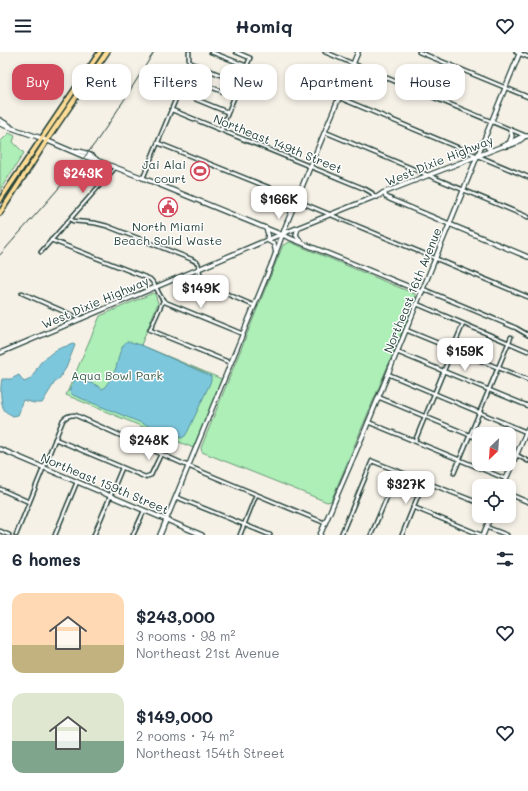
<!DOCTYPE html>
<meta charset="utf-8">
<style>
body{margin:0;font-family:Mali,sans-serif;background:#f2f2f3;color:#1f2937;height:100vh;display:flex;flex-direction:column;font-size:15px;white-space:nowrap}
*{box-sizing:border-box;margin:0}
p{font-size:13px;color:#747a83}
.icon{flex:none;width:22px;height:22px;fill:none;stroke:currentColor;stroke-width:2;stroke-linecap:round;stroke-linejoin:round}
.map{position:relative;height:483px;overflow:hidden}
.side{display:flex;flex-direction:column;background:#fff;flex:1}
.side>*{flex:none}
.banner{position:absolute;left:12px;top:12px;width:504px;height:36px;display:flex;gap:8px}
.needle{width:26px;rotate:205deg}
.tools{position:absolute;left:472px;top:375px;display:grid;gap:8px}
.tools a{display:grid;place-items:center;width:44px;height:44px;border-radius:8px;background:#fff;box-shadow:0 2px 6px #0003;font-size:20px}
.price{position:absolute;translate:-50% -34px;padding:0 9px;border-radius:8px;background:#fff;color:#222;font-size:13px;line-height:26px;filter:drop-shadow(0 1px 2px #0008)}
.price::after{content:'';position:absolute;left:50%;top:24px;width:12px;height:9px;margin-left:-6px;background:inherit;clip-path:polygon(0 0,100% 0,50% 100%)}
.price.selected{background:#d1495b;color:#fff}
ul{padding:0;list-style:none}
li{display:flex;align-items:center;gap:12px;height:100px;padding:0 12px}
li span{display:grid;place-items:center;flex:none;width:112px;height:80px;border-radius:12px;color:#555}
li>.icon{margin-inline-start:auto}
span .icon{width:48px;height:48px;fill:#fffc;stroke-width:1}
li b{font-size:17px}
h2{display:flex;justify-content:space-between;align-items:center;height:48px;padding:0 12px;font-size:17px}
.chip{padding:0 14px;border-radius:12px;background:#fff;box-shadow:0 2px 6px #0003;font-size:14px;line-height:36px}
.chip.selected{background:#d1495b;color:#fff}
header{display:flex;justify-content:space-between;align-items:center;height:52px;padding:0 12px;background:#fff;font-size:18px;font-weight:700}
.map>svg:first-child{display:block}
.green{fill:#aeefb7;stroke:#669676}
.water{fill:#7dc7dd;stroke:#579099}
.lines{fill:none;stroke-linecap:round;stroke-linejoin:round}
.minor-casing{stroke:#1f3d34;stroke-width:5.5}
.tertiary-casing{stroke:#1f3d34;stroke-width:6}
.secondary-casing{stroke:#1f3d34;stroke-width:6}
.primary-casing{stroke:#1f3d34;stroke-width:7}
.minor{stroke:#fff;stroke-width:2.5}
.tertiary{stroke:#fff;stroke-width:3.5}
.secondary{stroke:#fff;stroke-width:3.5}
.primary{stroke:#ffdd96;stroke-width:4}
.rail{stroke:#1f3d34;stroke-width:1}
.labels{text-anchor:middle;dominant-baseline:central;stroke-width:3;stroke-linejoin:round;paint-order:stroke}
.street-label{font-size:12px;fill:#1f3d34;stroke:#fff}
.poi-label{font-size:12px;fill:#1f3d34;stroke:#fff;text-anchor:end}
.park-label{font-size:12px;fill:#3c614e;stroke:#fff}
</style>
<header><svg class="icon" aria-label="menu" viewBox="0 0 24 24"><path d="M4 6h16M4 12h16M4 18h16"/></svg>Homiq<svg class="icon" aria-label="heart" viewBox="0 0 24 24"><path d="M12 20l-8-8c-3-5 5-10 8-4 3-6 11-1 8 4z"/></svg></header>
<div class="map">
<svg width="528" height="483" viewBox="0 0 528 483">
<rect width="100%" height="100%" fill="#f6f1e7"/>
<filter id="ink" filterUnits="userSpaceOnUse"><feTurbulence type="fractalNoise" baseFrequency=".025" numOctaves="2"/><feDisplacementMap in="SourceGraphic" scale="8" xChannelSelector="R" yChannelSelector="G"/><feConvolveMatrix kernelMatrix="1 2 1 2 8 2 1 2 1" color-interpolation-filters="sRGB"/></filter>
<g filter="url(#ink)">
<g class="green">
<path d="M9,81L15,84L13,90L24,101L0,138V90Z"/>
<path d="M290,190L415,242L416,247L331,449L327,450L202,400L201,396L283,193Z"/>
<path d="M153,241L155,242L158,251L141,293L224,328L196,397L66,343L100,264Z"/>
</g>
<g class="water">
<path d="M127,289L141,293L211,324V329L188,379L185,384L182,386L171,383L73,343L69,339L75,327L94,332L103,337C109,330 115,321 117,312C119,303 120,296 127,289Z"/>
<path d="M73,292L75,293L66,316L59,327L55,330L42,351H34L23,348C20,353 21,358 18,363L13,364C10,362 7,361 5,359C0,352 0,335 2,327H11L19,323L24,330C35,327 35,316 42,309C47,305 52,300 58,297C62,295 68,294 73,292Z"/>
</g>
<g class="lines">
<g class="minor-casing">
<g id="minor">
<path d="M211,0L247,14"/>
<path d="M325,0L526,84"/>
<path d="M419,0L528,45"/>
<path d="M516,0L528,5"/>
<path d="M189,10L240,31"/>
<path d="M185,25L234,44"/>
<path d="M178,40L227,60"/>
<path d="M340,46L528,125"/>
<path d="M172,58L365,137L372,141L374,145"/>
<path d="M221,78L250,6L236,0"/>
<path d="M325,80L528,165"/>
<path d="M158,91L290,144L300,150L528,245"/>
<path d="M143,126L185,25L189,10V0"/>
<path d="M71,167L73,169L95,171L107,174L191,207L198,211L200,222L206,233L255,254"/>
<path d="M51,188L150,227C157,233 158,244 165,250L243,282"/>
<path d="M41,200L115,116"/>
<path d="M423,237L516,276L528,283"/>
<path d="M22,241L81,267"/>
<path d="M163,249L150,278L231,311"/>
<path d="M417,252L528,299"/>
<path d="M406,278L528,328"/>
<path d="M397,300L528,354"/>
<path d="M388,322L526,380"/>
<path d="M378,345L479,387"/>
<path d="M368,370L506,427"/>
<path d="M55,387L145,425L151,423L161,402"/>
<path d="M415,389L463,272"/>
<path d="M509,399L528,409"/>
<path d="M454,421L511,285"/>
<path d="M0,437L29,450"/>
<path d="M509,442L528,450"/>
<path d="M176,445L270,483"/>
<path d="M413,455L481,483"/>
<path d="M486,475L507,483"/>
<path d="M0,479L9,483"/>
<path d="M16,483L63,368C66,364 70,363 75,363L188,414L325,471"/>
<path d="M55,483L77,430"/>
<path d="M94,483L122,416"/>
<path d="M133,483L144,459"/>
<path d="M240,483L256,443"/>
<path d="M341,483L372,409L479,451"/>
<path d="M371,483L398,419"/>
<path d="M402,483L424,429"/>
</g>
</g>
<g class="tertiary-casing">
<g id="tertiary">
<path d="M0,68L10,74"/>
<path d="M0,72L41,86L83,104L96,108L143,126L422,240"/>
<path d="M73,99C80,98 89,102 96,107"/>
<path d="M384,141L386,145L392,148L528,205"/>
<path d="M0,397L202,483"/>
<path d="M503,434L528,376"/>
<path d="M160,483L272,211L286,173L358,0"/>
<path d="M320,483L363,383L520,0"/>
<path d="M483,483L491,464"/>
</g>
</g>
<g class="secondary-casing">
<g id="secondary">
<path d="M510,89L512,84L510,78"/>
<path d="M483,90L488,96L492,98"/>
<path d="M503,94C509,95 519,90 523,86"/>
<path d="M383,141L503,94L521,85L528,84"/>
<path d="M266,176L268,182L267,188"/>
<path d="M298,176L296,183L301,190"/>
<path d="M267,188L274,192L276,201"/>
<path d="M0,301L267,188L374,145H377L383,141"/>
</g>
</g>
<g class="primary-casing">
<g id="primary">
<path d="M0,148L100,0"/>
<path d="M0,161L51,82L107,0"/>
</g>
</g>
<use href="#minor" class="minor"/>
<use href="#tertiary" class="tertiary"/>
<use href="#secondary" class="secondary"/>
<use href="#primary" class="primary"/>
<path class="rail" d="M0,203C32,166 67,129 96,90C117,61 135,30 154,0"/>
</g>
</g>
<defs>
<g id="stadium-ring" transform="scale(1)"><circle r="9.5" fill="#fff" stroke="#d1495b" stroke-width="1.5"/><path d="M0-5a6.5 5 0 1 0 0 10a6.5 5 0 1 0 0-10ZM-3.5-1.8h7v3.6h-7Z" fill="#d1495b"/></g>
<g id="civic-ring" transform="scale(1)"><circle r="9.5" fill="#fff" stroke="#d1495b" stroke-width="1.5"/><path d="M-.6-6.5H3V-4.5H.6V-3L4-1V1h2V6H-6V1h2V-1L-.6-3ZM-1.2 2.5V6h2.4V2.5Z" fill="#d1495b"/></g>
</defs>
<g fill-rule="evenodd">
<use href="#stadium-ring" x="200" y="119"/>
<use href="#civic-ring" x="168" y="155"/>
</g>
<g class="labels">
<g class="street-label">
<text transform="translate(278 91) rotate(22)">Northeast 149th Street</text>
<text transform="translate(439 108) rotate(-22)">West Dixie Highway</text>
<text transform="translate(412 238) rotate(-68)">Northeast 16th Avenue</text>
<text transform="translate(95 250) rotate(-23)">West Dixie Highway</text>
<text transform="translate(105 431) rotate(23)">Northeast 159th Street</text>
</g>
<g class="poi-label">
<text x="186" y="112">Jai Alai<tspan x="186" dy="14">court</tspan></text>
<text x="168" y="174" text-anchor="middle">North Miami<tspan x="168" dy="14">Beach Solid Waste</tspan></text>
</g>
<g class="park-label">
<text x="117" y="323">Aqua Bowl Park</text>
</g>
</g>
</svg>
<div class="tools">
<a><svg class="needle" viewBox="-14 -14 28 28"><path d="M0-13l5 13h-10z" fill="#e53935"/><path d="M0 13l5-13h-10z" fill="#747a83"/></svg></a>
<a><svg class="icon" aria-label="locate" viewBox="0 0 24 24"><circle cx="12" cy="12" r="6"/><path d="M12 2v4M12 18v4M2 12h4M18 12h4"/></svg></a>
</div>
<b class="price selected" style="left:83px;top:142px">$243K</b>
<b class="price" style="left:279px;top:168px">$166K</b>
<b class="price" style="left:201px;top:257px">$149K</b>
<b class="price" style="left:465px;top:320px">$159K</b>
<b class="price" style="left:149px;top:409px">$248K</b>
<b class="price" style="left:406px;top:453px">$327K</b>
<div class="banner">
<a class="chip selected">Buy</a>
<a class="chip">Rent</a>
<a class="chip">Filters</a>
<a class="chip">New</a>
<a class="chip">Apartment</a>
<a class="chip">House</a>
</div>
</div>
<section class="side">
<h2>6 homes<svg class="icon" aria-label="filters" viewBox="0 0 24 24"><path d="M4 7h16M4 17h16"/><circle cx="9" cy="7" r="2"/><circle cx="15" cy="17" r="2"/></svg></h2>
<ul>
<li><span style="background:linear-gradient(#ffd9b3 65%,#c2b280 0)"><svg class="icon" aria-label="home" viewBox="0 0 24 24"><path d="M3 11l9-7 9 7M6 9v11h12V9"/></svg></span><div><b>$243,000</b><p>3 rooms · 98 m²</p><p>Northeast 21st Avenue</p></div><svg class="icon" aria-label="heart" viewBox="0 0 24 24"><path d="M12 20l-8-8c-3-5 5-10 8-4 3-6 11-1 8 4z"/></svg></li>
<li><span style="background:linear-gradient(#dfe7d0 60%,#7fa58c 0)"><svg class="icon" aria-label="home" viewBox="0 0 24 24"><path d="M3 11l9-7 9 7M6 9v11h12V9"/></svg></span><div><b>$149,000</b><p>2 rooms · 74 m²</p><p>Northeast 154th Street</p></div><svg class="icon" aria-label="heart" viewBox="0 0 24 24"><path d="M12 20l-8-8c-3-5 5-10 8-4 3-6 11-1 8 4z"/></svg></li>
</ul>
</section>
